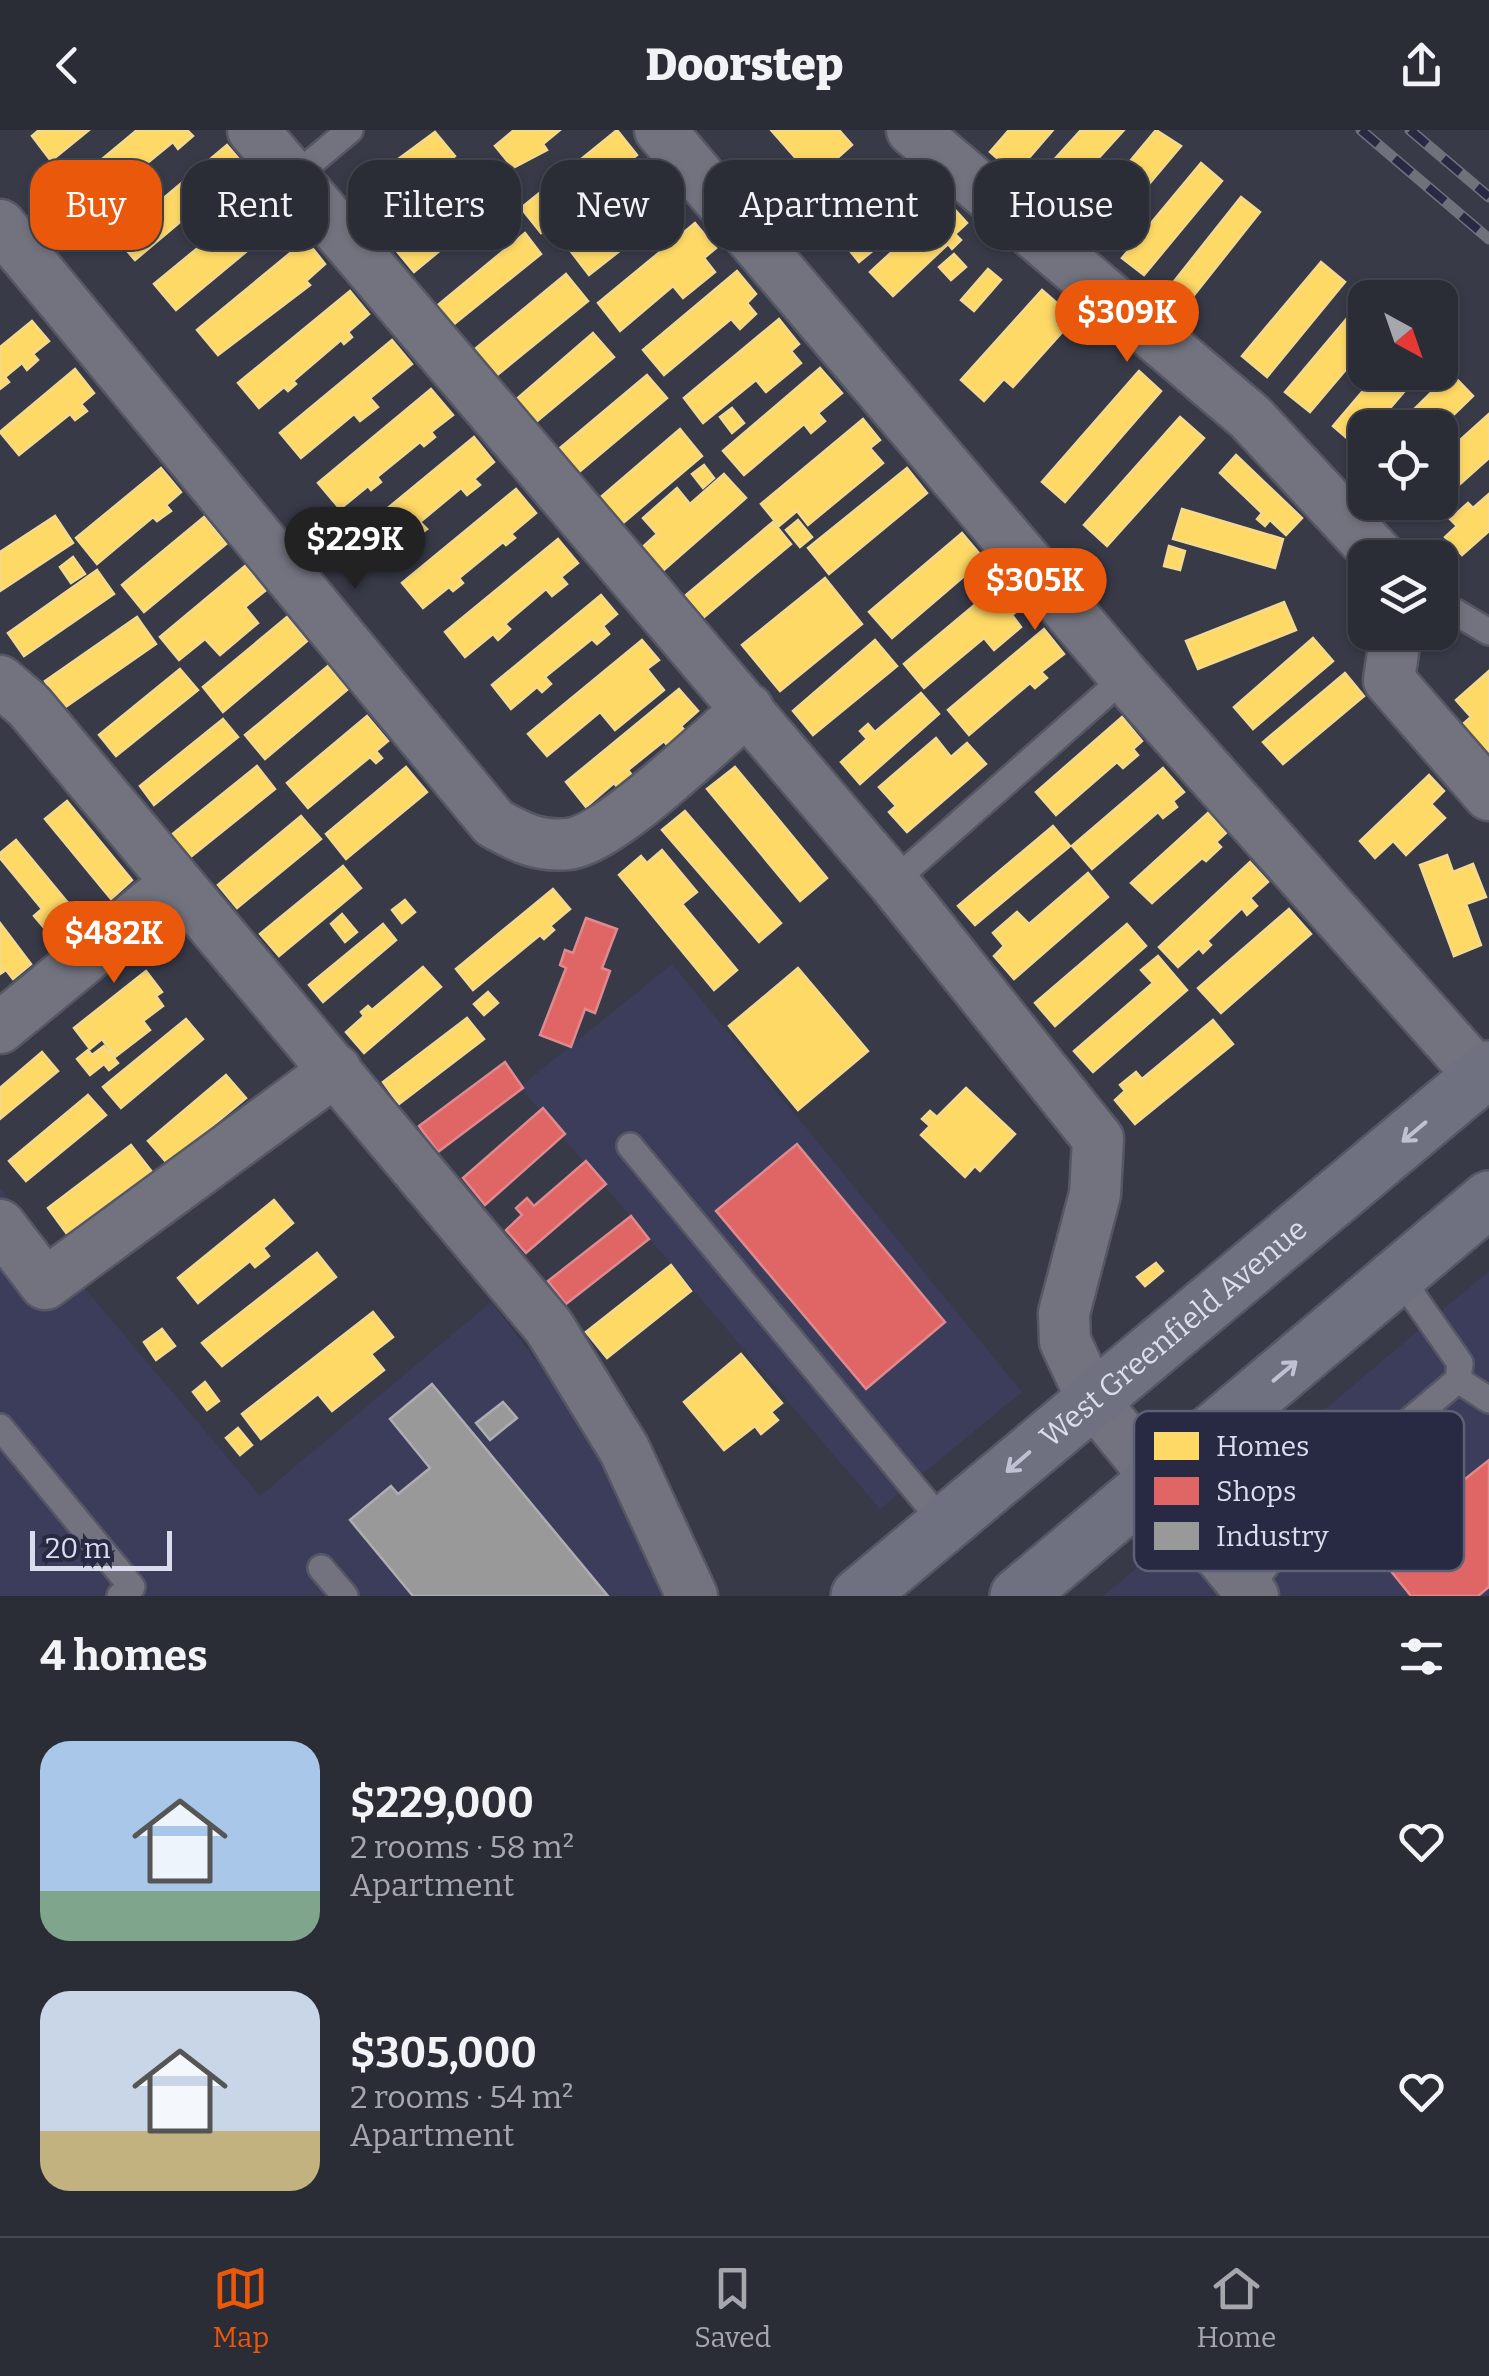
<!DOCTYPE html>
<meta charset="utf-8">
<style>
body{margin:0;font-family:Bitter,serif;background:#363842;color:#f1f3f6;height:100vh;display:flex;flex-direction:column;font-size:38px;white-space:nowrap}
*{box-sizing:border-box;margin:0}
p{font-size:32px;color:#a5a7ad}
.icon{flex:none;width:55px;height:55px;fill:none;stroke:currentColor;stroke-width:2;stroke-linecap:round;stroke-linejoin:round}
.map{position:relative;height:1466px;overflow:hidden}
.details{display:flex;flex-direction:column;background:#2a2c36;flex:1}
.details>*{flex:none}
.hud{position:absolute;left:30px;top:30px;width:1430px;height:90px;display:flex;gap:20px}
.needle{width:65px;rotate:140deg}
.tools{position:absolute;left:1348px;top:150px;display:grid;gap:20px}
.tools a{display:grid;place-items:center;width:110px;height:110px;border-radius:20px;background:#2a2c36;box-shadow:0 2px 8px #0004,0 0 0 2px #464851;font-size:50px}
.scale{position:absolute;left:30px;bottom:25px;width:142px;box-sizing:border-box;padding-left:10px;border:5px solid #dbddee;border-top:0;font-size:28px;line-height:35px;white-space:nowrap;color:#dbddee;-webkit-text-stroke:8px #282a43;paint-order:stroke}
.price{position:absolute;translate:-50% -85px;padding:0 22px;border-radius:35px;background:#ea580c;color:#fff;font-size:32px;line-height:65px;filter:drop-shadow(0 2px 5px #0008)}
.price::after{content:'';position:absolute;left:50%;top:60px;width:30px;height:22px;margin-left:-15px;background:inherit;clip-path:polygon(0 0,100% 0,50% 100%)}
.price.active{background:#222;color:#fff}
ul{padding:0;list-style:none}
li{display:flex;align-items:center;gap:30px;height:250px;padding:0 40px}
li span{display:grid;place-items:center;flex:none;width:280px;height:200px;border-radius:30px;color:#555}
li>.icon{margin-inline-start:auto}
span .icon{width:120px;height:120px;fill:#fffc;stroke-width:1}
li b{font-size:42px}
h2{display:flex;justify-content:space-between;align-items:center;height:120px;padding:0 40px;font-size:42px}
.chip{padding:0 35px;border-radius:30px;background:#2a2c36;box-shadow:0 2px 8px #0004,0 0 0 2px #464851;font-size:35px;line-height:90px}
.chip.active{background:#ea580c;color:#fff}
header{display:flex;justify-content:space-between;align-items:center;height:130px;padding:0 40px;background:#2a2c36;font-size:45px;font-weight:800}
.dock{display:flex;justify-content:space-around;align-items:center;height:140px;border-top:2px solid #464851;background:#2a2c36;font-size:28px;color:#a5a7ad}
.dock a{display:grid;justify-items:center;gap:5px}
.dock .active{color:#ea580c}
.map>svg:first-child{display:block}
.built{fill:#3b3d5b}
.homes{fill:#ffd966;stroke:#f4da8f;stroke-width:2.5}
.shops{fill:#e06666;stroke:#de8a8f;stroke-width:2.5}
.industry{fill:#999;stroke:#adadb2;stroke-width:2.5}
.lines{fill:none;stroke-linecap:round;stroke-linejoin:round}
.lane-casing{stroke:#565764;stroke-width:30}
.street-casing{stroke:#565764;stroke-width:55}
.primary-casing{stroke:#565764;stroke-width:60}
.lane{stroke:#72737e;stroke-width:25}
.street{stroke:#72737e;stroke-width:50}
.primary{stroke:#6f7181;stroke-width:55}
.rail-casing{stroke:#6f717b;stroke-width:11}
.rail{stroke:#282a43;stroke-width:8;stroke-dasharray:22;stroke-linecap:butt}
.oneway{stroke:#c0c2d3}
.labels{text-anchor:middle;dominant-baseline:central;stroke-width:10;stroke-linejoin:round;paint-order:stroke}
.street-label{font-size:30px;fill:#dbddee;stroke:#282a43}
.key{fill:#282a43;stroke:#5e6076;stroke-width:2.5}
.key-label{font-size:28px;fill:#dbddee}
</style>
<header><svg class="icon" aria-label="back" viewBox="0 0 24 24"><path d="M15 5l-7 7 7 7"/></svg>Doorstep<svg class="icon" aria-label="share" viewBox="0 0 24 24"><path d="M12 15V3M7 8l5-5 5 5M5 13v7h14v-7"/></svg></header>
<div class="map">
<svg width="1489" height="1466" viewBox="0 0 1489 1466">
<rect width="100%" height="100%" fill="#383a48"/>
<g class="built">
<path d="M672,834L1022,1262L880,1379L520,957Z"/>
<path d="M0,1058L260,1366L491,1172L596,1308L661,1466H0Z"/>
<path d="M1489,1141V1466H1103Z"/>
</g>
<g class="homes">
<path d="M39,0H89L51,31L32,6Z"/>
<path d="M137,0H187L193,6L178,19L173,12L91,79L71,55Z"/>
<path d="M514,0H560L543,14L547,20L513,38L495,16Z"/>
<path d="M617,0L637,25L617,41L623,47L611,56L606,50L541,103L521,78Z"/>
<path d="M771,0H839L852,15L814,49Z"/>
<path d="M1009,0H1053L1015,44L990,22Z"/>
<path d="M1081,0H1124L1057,74L1034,52Z"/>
<path d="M1156,0L1181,16L1102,110L1080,91Z"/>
<path d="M435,2L455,26L376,93L357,70L368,61L363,55Z"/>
<path d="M227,15L245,36L239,41L254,58L226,82L220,76L202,92L193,81L135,130L116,108Z"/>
<path d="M1201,33L1222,51L1144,145L1122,128Z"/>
<path d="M860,34L892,74L883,82L898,100L859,132L812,74Z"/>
<path d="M658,48L678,73L674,77L681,87L652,110L645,101L589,145L569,119Z"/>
<path d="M476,50L495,75L414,142L395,119L410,107L403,98L411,91L417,97Z"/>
<path d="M268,60L289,86L276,96L282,103L264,118L259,111L176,180L154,154Z"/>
<path d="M1241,67L1260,82L1183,179L1164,164Z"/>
<path d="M947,71L967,93L955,104L961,110L952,119L948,114L893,166L870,142Z"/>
<path d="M695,93L716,118L704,128L715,142L683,168L673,156L620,201L598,173Z"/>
<path d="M525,103L541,124L453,195L438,175Z"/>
<path d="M306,110L325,134L306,151L310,155L218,225L197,200Z"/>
<path d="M954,124L966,137L951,150L939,137Z"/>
<path d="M1321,132L1345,152L1267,247L1242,226Z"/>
<path d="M988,139L1001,150L974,181L961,170Z"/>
<path d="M737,141L756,164L747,173L756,184L740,199L731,189L664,245L643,220Z"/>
<path d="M566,144L588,171L491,250L469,224Z"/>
<path d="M1042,160L1065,180L1054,191L1064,200L1013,257L1004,249L984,271L961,250Z"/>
<path d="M350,161L369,184L348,202L352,207L344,214L341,210L293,251L296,254L288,261L284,257L259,278L238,253Z"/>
<path d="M1369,162L1375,168H1365V217L1310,282L1285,262Z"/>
<path d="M779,189L799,214L791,221L801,233L766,262L756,250L703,293L684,268Z"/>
<path d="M32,191L49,211L33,224L38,230L27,240L22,233L5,247L9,252L0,259V217Z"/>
<path d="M593,203L614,227L530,297L511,274Z"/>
<path d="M392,210L412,234L370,268L378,277L360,291L354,284L301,328L280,303Z"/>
<path d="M820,238L842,263L818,283L825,291L811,303L804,294L744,345L723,321Z"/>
<path d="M75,239L94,263L81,274L87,281L75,290L70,284L19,325L0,302Z"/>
<path d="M1139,241L1161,261L1065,372L1042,352Z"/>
<path d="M1379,242H1421L1373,298H1365V306L1356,316L1333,296Z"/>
<path d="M1451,243L1473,266L1440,298H1395Z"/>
<path d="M647,245L667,268L573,347L553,324Z"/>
<path d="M431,259L453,285L431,302L435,307L424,316L420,312L377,347L381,352L371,360L368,356L340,379L318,353Z"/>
<path d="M732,278L744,293L732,303L720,287Z"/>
<path d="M1489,284V328L1440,372V328Z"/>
<path d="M1180,287L1204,308L1107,416L1084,395Z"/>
<path d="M863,289L880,310L870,318L883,333L808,395L797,381L779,396L761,374Z"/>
<path d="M680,299L702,326L616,399L594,373Z"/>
<path d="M474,307L494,332L474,349L480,355L467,365L461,358L420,392L427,399L413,409L408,402L380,425L360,401Z"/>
<path d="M1236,325L1302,388L1286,405L1270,390L1265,396L1257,389L1262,383L1220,343Z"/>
<path d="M704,335L714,348L703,358L692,344Z"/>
<path d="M161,338L181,362L166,375L171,381L157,391L153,387L97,434L76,408Z"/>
<path d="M907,338L927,363L829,444L808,418Z"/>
<path d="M724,344L746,368L658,445L637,422L657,404L643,388L677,358L690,374Z"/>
<path d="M516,359L536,383L511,404L515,408L506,415L503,412L459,448L463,453L453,461L449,457L423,478L402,453Z"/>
<path d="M1489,364V401L1462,425L1445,407L1457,396L1450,389L1468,373L1473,378Z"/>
<path d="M1182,379L1283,409L1275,438L1173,409Z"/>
<path d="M55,386L73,413L0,461V422Z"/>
<path d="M204,387L226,414L144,482L122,455Z"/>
<path d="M798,390L812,407L800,417L786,400Z"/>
<path d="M773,392L791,414L697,493L679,471Z"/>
<path d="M962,403L984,429L892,508L869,482Z"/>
<path d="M558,409L578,433L561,447L567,454L552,466L546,459L505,494L510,499L498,510L493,504L465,527L445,502Z"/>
<path d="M1169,416L1185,421L1180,440L1164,436Z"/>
<path d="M73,427L85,444L71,453L60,437Z"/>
<path d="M245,436L266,460L245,477L258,493L220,525L205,509L179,530L160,507Z"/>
<path d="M97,440L114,464L24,526L8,503Z"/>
<path d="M825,448L862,494L780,561L742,515Z"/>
<path d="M1002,452L1023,476L1012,485L1021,497L994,520L984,508L924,558L904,534Z"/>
<path d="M601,465L617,484L603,496L609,504L597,514L592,509L545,547L551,554L542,562L537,557L511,579L492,555Z"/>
<path d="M1284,472L1296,500L1198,539L1186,511Z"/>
<path d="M137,487L156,514L64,578L45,551Z"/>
<path d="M287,487L307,511L223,582L203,557Z"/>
<path d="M1044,499L1064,524L1041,542L1047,548L1035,558L1030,553L969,605L948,580Z"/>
<path d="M1313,508L1333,531L1253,599L1234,577Z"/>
<path d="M642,510L659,530L647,539L664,560L615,600L600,582L547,626L528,604Z"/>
<path d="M875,510L897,536L813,605L793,581Z"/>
<path d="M328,536L348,559L265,629L245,605Z"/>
<path d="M180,539L198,560L116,626L99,605Z"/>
<path d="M1489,541V637L1456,600L1471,587L1456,570Z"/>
<path d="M1345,543L1364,566L1283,634L1263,612Z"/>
<path d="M679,559L698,581L681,596L690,607L672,622L664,611L628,640L636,651L622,663L614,653L586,677L566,652Z"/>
<path d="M921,563L939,584L860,654L841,632L867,609L860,601L868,594L875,602Z"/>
<path d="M367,586L388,611L376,621L382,628L376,633L370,627L308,678L287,653Z"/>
<path d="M1122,587L1142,611L1133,619L1138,625L1123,638L1117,632L1056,685L1036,662Z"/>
<path d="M223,589L238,607L154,675L140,656Z"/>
<path d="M936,608L951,627L967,613L986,634L907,702L889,682L896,676L879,657Z"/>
<path d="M257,636L275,659L188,729L169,707Z"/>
<path d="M406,637L427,662L346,729L326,704Z"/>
<path d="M735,637L827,748L800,771L707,659Z"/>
<path d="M1163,638L1184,662L1173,671L1177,677L1163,688L1158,682L1092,739L1072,716Z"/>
<path d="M1429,645L1444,661L1431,674L1445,688L1406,725L1393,711L1375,728L1360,711Z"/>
<path d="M67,671L132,750L111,769L45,689Z"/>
<path d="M685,681L781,793L759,812L662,700Z"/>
<path d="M1208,683L1226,703L1216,712L1221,717L1206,731L1202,728L1152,773L1131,753Z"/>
<path d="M301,686L321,709L237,778L218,755Z"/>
<path d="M1053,696L1070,716L975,795L958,776Z"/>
<path d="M16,710L83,791L63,807L53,795L46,800L34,786L42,779L0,728V723Z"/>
<path d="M662,720L697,762L682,774L737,840L714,860L619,745L641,726L647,733Z"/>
<path d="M1447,725L1453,742L1473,734L1486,767L1466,774L1481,815L1454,826L1420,735Z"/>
<path d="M1250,732L1268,752L1250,768L1257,776L1247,785L1242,778L1207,811L1211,815L1203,823L1199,818L1178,837L1159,817Z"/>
<path d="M343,736L361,758L279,826L260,804Z"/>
<path d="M1088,743L1108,767L1014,849L994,826L1004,816L993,803L1017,782L1029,794Z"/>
<path d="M553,759L570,779L550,796L554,800L544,809L540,805L473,860L456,839Z"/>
<path d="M405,770L415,782L402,793L392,780Z"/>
<path d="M1289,779L1311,804L1221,883L1198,858Z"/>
<path d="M342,784L357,802L345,812L331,794Z"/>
<path d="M0,793L31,834L13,849L6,840L0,844Z"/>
<path d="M383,794L396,810L323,872L309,855Z"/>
<path d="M1127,794L1146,816L1055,896L1035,873Z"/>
<path d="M1158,826L1187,860L1093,942L1074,921L1153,853L1141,840Z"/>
<path d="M423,837L441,857L364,923L346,902L364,886L361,882L368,876L372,880Z"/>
<path d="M798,838L868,921L798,980L729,896Z"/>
<path d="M146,841L162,862L156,866L163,876L143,891L150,900L115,927L102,909L90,919L74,898Z"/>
<path d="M488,862L498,873L484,885L474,874Z"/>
<path d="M467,888L484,909L399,974L383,952Z"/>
<path d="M186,889L203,909L121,978L103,957Z"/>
<path d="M1213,890L1233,914L1135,994L1115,970L1125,961L1120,955L1136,942L1142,949Z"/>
<path d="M104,916L118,933L109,940L104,934L90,945L77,929L88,920L92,925Z"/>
<path d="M42,922L58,941L0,989V958Z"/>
<path d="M226,945L246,968L167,1033L148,1011Z"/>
<path d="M966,958L1015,1004L980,1041L975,1036L965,1047L921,1005L930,996L922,989L930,981L937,987Z"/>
<path d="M88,965L106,985L26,1051L9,1031Z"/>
<path d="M131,1015L152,1042L67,1104L48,1078Z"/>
<path d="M274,1070L293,1093L263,1118L269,1126L255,1137L250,1131L198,1173L178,1148Z"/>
<path d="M317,1123L336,1147L222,1236L202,1213Z"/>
<path d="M1156,1133L1163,1141L1145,1156L1137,1147Z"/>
<path d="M671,1135L691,1161L607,1228L586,1202Z"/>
<path d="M373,1182L393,1207L371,1224L384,1240L332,1281L318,1264L261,1309L242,1284Z"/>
<path d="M162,1199L175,1216L156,1230L144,1212Z"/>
<path d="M741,1224L782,1273L771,1282L778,1290L761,1304L755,1296L724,1320L684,1272Z"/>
<path d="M205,1252L219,1271L207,1280L193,1262Z"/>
<path d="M238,1298L252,1315L240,1325L226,1308Z"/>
</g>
<g class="shops">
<path d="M586,788L617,799L602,838L610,841L595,883L585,879L571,917L540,905L566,838L560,835L565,820L573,823Z"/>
<path d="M505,932L523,958L438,1022L419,996Z"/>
<path d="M543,978L565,1004L485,1075L463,1048Z"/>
<path d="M797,1014L945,1192L866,1259L716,1081Z"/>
<path d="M586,1031L606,1054L526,1123L506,1100L522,1085L516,1078L527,1068L534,1076Z"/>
<path d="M631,1086L649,1109L566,1174L548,1151Z"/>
<path d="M1489,1330V1457L1478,1466H1411L1382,1430L1434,1383L1436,1372Z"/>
</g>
<g class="industry">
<path d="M432,1254L608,1466H413L350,1390L391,1356L398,1364L430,1338L390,1289Z"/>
<path d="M503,1272L517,1288L490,1310L476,1293Z"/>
</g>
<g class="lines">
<g class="lane-casing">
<g id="lane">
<path d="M294,47L350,0"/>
<path d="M1440,473L1489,502"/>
<path d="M893,752L1125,547"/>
<path d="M630,1016L945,1395"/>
<path d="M1458,1250L1489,1270"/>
<path d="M0,1297L132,1457L120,1466"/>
<path d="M321,1438L345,1466"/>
<path d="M1248,1460L1312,1373L1458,1250L1460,1233L1399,1146"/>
</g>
</g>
<g class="street-casing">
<g id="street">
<path d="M253,0L893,752L1098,1009L1095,1064L1064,1183L1065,1211L1092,1269L1253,1466"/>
<path d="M660,0L1125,547L1480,946"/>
<path d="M912,0L1250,287L1381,428"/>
<path d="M0,95L494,693C519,707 538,717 568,714C609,711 711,610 748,579"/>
<path d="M1396,502L1389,550L1489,665"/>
<path d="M0,551L29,576L549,1197L624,1319L692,1466"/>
<path d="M0,898L176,753"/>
<path d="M0,1095L45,1154L336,940"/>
</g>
</g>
<g class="primary-casing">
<g id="primary">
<path id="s1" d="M859,1466L1489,939"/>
<path d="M1018,1466L1489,1069"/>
</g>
</g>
<use href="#lane" class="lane"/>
<use href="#street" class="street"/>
<use href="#primary" class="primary"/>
<g class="rail-casing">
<g id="rail">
<path d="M1361,0L1489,109"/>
<path d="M1410,0L1489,67"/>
</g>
</g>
<use href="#rail" class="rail"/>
</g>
<defs><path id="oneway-shaft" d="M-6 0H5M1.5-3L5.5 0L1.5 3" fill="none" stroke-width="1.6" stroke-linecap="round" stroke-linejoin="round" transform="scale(2.5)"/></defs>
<g class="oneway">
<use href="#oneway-shaft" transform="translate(1414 1002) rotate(140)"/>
<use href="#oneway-shaft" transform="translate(1285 1241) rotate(-40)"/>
<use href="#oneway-shaft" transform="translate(1018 1332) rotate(139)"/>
</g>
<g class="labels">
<g class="street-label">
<text stroke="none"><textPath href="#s1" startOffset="410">West Greenfield Avenue</textPath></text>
</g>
</g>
<rect x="1134" y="1281" width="330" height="160" rx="15" class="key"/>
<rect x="1154" y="1302" width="45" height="28" fill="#ffd966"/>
<rect x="1154" y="1347" width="45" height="28" fill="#e06666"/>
<rect x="1154" y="1392" width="45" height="28" fill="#999"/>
<g class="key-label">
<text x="1216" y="1326">Homes</text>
<text x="1216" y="1371">Shops</text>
<text x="1216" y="1416">Industry</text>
</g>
</svg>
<div class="tools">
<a><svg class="needle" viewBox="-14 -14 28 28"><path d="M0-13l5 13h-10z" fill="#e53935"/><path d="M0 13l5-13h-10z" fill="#a5a7ad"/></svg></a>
<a><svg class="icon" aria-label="locate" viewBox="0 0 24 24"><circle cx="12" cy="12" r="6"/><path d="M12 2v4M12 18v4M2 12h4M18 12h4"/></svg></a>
<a><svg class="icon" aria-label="layers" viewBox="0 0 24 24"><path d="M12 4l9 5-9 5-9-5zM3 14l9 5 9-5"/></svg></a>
</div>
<div class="scale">20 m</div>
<b class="price" style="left:1127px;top:235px">$309K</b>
<b class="price active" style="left:355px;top:462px">$229K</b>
<b class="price" style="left:1035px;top:503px">$305K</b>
<b class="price" style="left:114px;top:856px">$482K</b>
<div class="hud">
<a class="chip active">Buy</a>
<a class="chip">Rent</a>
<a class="chip">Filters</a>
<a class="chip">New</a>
<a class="chip">Apartment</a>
<a class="chip">House</a>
</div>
</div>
<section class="details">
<h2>4 homes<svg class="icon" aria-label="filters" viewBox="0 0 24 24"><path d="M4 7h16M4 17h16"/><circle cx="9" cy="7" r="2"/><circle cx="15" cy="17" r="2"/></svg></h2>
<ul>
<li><span style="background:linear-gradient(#a9c7e8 75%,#7fa58c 0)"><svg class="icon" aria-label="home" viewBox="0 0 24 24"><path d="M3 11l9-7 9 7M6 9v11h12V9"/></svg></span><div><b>$229,000</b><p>2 rooms · 58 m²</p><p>Apartment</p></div><svg class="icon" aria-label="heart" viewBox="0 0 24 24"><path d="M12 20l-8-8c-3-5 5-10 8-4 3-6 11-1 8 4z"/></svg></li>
<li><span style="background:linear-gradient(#c9d6e8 70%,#c2b280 0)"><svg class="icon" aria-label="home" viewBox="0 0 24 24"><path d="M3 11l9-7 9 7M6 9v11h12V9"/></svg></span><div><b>$305,000</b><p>2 rooms · 54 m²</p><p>Apartment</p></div><svg class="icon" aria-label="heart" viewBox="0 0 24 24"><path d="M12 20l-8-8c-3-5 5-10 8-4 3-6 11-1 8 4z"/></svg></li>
</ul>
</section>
<nav class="dock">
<a class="active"><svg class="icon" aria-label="map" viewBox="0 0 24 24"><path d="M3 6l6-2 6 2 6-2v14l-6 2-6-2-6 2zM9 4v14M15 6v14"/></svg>Map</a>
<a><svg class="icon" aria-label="saved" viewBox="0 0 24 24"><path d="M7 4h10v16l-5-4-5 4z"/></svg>Saved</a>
<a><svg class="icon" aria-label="home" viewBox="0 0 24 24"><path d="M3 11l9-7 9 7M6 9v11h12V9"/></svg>Home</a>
</nav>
